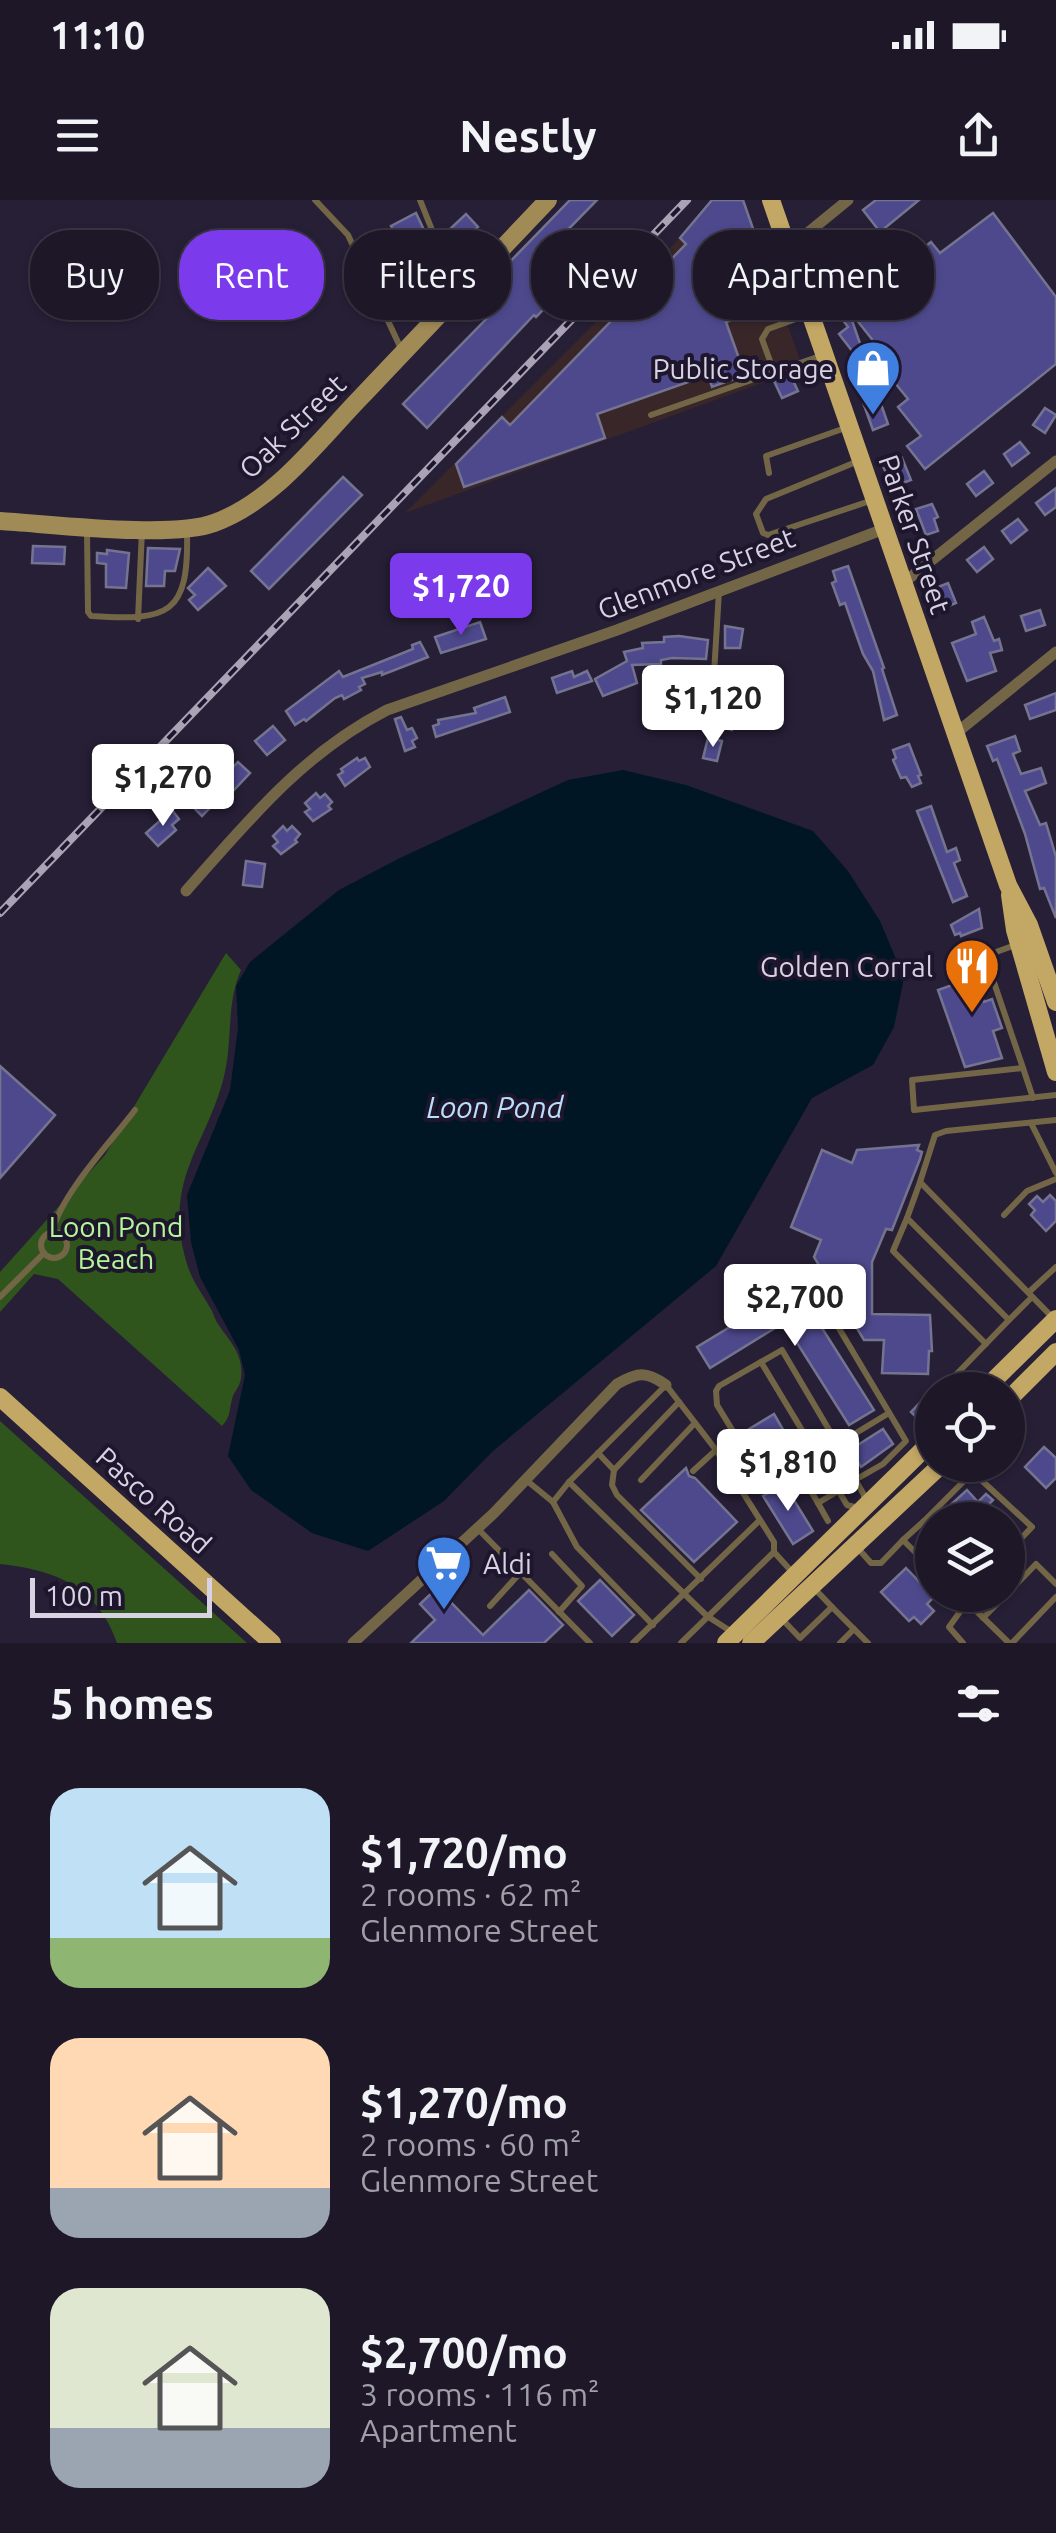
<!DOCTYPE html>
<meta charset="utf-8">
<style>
body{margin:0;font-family:Ubuntu,sans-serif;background:#252030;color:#f1f3f6;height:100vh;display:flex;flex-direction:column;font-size:38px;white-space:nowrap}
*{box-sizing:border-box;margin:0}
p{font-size:32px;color:#a09fa8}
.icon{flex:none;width:55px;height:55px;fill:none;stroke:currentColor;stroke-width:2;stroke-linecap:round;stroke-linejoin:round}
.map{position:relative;height:1443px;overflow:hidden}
.details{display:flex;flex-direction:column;background:#1d1728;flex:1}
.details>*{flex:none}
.top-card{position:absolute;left:30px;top:30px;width:998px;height:90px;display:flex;gap:20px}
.fabs{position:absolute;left:915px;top:1172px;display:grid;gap:20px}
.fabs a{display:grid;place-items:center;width:110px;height:110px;border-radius:50%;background:#1d1728;box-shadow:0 2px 8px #0004,0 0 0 2px #3b3645;font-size:50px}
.scale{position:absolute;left:30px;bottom:25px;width:182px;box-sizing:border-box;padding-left:10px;border:5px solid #d8d3e3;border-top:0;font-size:28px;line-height:35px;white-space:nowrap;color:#d8d3e3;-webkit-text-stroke:8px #1e162c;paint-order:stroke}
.price{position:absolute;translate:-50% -85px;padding:0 22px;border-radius:10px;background:#fff;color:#222;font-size:32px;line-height:65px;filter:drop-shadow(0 2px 5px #0008)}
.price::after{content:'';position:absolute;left:50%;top:60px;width:30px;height:22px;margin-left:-15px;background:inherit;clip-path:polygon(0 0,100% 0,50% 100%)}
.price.on{background:#7c3aed;color:#fff}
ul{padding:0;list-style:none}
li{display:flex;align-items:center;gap:30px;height:250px;padding:0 50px}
li span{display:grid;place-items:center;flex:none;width:280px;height:200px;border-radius:30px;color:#555}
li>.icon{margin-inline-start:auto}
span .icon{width:120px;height:120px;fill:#fffc;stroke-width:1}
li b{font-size:42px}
h2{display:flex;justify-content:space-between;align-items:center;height:120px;padding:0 50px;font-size:42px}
.tag{padding:0 35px;border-radius:40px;background:#1d1728;box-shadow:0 2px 8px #0004,0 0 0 2px #3b3645;font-size:35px;line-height:90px}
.tag.on{background:#7c3aed;color:#fff}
.status{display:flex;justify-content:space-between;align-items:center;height:70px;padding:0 50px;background:#1d1728;direction:ltr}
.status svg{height:28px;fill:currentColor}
header{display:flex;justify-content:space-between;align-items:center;height:130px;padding:0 50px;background:#1d1728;font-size:45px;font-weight:700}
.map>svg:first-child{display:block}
.industrial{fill:#392629}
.green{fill:#2f551d}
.water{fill:#001625}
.building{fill:#4e498d;stroke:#747491;stroke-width:2.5}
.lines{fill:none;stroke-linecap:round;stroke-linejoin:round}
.lane{stroke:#736646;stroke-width:6}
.street{stroke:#736646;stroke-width:11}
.secondary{stroke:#a08b57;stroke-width:18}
.primary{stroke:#c3a764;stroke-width:18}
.rail-casing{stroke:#a9a3b5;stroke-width:8}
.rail{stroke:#1e162c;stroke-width:4;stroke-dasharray:11;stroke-linecap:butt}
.labels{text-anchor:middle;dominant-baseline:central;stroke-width:8;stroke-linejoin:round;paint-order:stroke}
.poi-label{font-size:28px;fill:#d8d3e3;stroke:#1e162c;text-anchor:end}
.street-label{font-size:28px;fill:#d8d3e3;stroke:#1e162c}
.park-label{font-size:28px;fill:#b4f69a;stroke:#1e162c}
.water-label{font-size:30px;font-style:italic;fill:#badffb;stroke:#1e162c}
</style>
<div class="status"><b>11:10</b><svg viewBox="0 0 49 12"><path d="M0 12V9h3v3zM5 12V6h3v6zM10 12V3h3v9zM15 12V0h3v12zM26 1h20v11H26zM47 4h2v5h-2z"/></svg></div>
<header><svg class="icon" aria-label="menu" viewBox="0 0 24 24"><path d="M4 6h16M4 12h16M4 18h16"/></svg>Nestly<svg class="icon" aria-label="share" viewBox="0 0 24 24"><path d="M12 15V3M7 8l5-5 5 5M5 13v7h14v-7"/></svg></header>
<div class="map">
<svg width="1056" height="1443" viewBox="0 0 1056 1443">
<rect width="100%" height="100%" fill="#271f36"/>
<path class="industrial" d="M712,0L764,60L803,168L405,313L680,38Z"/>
<g class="green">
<path d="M226,753L241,770C227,802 232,834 226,867C212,940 163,974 185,1057C191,1081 201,1091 212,1111C214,1115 215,1120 218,1124C230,1142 244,1154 241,1178C240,1187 234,1191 232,1199C229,1210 231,1216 222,1226L58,1079L34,1074L0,1112V1072L105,955Z"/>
<path d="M0,1221L247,1443H117C98,1387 56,1370 0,1364Z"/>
</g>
<path class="water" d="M623,570L686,585L813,631L848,671L880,721L904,778L894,827L873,865L812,898L716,1066L493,1251L444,1301L368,1351L312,1333L251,1290L228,1256L245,1175L239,1150L200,1077L191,1042L187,995L230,890L238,828L236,786L250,762L339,690L400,658L568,580Z"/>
<g class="building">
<path d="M570,0H597L547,51L575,78L536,117L534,115L427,228L403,204L495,110L483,98L500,81L498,74Z"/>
<path d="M712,0H743L764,60L748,65L752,76L724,86L735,119L726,122L745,175L712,187L708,175L597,214L605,238L464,287L456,264L502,217L510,225L686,44L680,38Z"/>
<path d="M876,0H919L880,32L863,10Z"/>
<path d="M416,13L424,30L405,49L410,54L399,59L393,49L401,45L391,26Z"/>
<path d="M993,13L1056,97V164L925,269L907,246L921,236L898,207L908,199L891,178L898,172L848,109L888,224L873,230L851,169L863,165L839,134L848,127L834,108L850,96L863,115L908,79L900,68L922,49L931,42L940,53Z"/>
<path d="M466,14L478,27L462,42L450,29Z"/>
<path d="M790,174L798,191L782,198L774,181Z"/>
<path d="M1045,208L1056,215L1045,233L1033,225Z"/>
<path d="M1020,242L1029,253L1012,266L1004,254Z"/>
<path d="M902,258L911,280L892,287L883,266Z"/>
<path d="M984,271L993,283L976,296L967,284Z"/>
<path d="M343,277L362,295L269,389L251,371Z"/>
<path d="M1056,288V307L1045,315L1036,303Z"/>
<path d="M932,304L938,317L934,319L938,331L926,335L916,309Z"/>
<path d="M1018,319L1027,330L1011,343L1002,331Z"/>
<path d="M33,346L65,347L64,364L32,363Z"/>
<path d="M984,347L993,359L977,372L967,360Z"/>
<path d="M148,348L180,349L175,371H165L164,386H146Z"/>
<path d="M107,350L129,353L126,388L106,387V364L97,363V353L107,354Z"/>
<path d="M848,366L884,468L882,469L897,515L884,520L873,471L863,454L845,403L840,405L832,383L836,381L833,371Z"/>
<path d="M208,368L226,386L198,410L189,400L195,395L188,388Z"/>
<path d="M948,383L956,403L941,409L933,389Z"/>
<path d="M1040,410L1045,425L1026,431L1021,416Z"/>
<path d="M984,417L994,441L999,439L1002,450L990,453L996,471L967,481L952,443L976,434L972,422Z"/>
<path d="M480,422L486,439L441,453L435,437Z"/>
<path d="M725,426L743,429L740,448H725Z"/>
<path d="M679,436L708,440L706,459L672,458L661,460V464L632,465L637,483L603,496L595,479L627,461L624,452L643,448L642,443L664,442V437Z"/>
<path d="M420,442L428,457L382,475V472L362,478L365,484L359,487L361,490L344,499L342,495L335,498L306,521L304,519L295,525L286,511L339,471L343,477L413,449L412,445Z"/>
<path d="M572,471L574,477L587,471L592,481L557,493L552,478Z"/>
<path d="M670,481L702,487L699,516L688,514L689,501L670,500Z"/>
<path d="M1056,493V510L1030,519L1025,505Z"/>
<path d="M505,497L510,512L436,537L433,526L439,524L438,520L476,513L474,508Z"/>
<path d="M728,504L739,506L732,530L721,527Z"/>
<path d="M401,517L407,530L412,528L417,538L412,541L415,547L405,551L395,519Z"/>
<path d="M273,526L285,540L267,555L255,541Z"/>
<path d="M1015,536L1020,551L1013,554L1021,574L1041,568L1046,583L1025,591L1040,625L1046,623L1056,657V718L1044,688L1040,689L1025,634L997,559L993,561L987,546Z"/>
<path d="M708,538L722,541L717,561L703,558Z"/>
<path d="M909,544L921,575L918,576L921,583L912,587L906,577L901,578L893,560L896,558L893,550Z"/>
<path d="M357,558L359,561L365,558L370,567L345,586L338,575L343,572L341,569Z"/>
<path d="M238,562L250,573L234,590L222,578Z"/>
<path d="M206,587L218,600L202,616L189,603Z"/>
<path d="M316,593L320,598L325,594L332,602L328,606L331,609L313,621L305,612L310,609L305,603Z"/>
<path d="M931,606L947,652L956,648L960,660L954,663L967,696L953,702L917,611Z"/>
<path d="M172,610L179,619L172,625L176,630L158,646L146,633Z"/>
<path d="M283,626L287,631L292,626L300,634L295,640L297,642L281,654L273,646L278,642L273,636Z"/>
<path d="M246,661L265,664L262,687L243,685Z"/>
<path d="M979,709L982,728L961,736L960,733L955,735L951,725Z"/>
<path d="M975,777L984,802L992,799L1002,828L993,831L1002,858L965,867L938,790Z"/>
<path d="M0,866L55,915L0,978Z"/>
<path d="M919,945L917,950L922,952L920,959L892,1030L886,1029L872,1062V1114L930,1115L932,1151H929L928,1174L882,1173L884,1140H864L814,1057L821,1040L791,1027L822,950L852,963L857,950Z"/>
<path d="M1050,995L1056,1001V1021L1046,1031L1031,1015L1035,1010L1029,1004L1037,996L1043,1002Z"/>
<path d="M796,1087L874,1210L849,1225L787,1127L780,1125L710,1168L697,1147Z"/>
<path d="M932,1190V1216L924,1225L911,1212Z"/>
<path d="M774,1214L800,1259L773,1275L746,1231Z"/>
<path d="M883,1229L893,1244L861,1267L850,1250Z"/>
<path d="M1044,1247L1056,1258V1278L1046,1288L1025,1267Z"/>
<path d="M686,1268L689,1276L695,1278L737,1322L694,1362L641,1310Z"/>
<path d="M784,1284L813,1331L793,1344L763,1296Z"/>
<path d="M967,1290L978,1302L986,1294L993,1300L984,1309L989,1314L982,1320H956L946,1309Z"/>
<path d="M906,1368L934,1397L927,1404L934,1411L921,1424L914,1417L909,1421L881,1392Z"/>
<path d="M600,1380L634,1415L612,1436L578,1401Z"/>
<path d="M437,1388L483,1435L529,1390L563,1425L544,1443H411L435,1420L420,1404Z"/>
</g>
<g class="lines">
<g class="lane">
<path d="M315,0L348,35L403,153"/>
<path d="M420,0L458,95"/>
<path d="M774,172L762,139L768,129L807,115"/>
<path d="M651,215L823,155"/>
<path d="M856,262L766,299L756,314L763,333L768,335L873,300"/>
<path d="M769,273L766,256L848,227"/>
<path d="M87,332L88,412L91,416C169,421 189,415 187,332"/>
<path d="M138,419L142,330"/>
<path d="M712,507L719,391"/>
<path d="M1018,744L985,756L1023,868L912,880L914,910L1056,895"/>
<path d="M1023,868L1033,898"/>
<path d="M1031,923L1056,973"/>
<path d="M920,982L907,1018L1009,1120L1032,1097"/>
<path d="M1004,1015L1027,991L1056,979"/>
<path d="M907,1018L893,1051L986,1144"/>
<path d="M52,1032C62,993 110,943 135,910"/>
<circle cx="54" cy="1045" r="13"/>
<path d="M812,1083L906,1241L883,1264L855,1280"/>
<path d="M1029,1092L1056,1067"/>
<path d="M0,1097L44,1053"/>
<path d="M1054,1119L920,982L935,935L946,931L1056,920"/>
<path d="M761,1162L847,1305L858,1308"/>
<path d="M949,1190L945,1186L1009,1120"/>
<path d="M838,1245L782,1150L719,1186L716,1191L717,1205L767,1287L889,1213"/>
<path d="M836,1246L864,1295V1302"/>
<path d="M598,1253L614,1270L679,1202"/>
<path d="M965,1265L1032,1327L1008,1352"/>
<path d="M614,1270L612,1285L617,1295L701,1379"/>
<path d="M693,1271L716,1250"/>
<path d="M803,1278L818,1303L838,1291"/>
<path d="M526,1280L553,1302L569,1282"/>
<path d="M641,1280L695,1223"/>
<path d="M553,1302L577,1347L653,1425"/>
<path d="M818,1303L828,1321"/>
<path d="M924,1321L974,1271"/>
<path d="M478,1329L590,1443"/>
<path d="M903,1340L924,1321L932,1330"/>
<path d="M856,1346L871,1363H881L903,1340L932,1369"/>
<path d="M552,1354L582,1386L559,1412"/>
<path d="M1008,1393L1036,1364L1056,1384"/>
<path d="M960,1395L1009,1443"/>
<path d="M490,1406L520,1373"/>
<path d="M832,1407L868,1443"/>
<path d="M780,1417L800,1438L832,1407L812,1386"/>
<path d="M983,1418L1006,1395"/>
<path d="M735,1434L707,1416L569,1282L666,1185L716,1250L774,1342V1352L793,1373"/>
<path d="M633,1443L760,1320"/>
<path d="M681,1443L774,1352"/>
<path d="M840,1443L854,1429"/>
<path d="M963,1443L949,1427L967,1402"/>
<path d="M1012,1443L1056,1397"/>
</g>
<g class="street">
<path d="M788,49L848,0"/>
<path d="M902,384L1056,261"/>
<path d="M955,534L1056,452"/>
<path d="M186,691C248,621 303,553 387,510L617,430L884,329"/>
<path d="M353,1443L494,1313L617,1184C638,1172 646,1171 666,1185"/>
</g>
<path class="secondary" d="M0,321C51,324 171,339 214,323C275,301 319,240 363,195C425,130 487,65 548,0"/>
<g class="primary">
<path d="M771,0L1008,685L1029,725L1056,802"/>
<path d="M1010,695L1015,730L1056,872"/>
<path d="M984,1190L1056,1119"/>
<path d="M0,1197L272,1443"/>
<path d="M1008,1200L1056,1152"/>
<path d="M726,1443L932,1241"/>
<path d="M751,1443L941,1265"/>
</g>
<g class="rail-casing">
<path id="rail" d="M0,713L687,0"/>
</g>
<use href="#rail" class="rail"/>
</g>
<defs>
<g id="shop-pin" transform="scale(2.875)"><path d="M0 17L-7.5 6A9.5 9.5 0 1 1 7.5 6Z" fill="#3f7fe0" stroke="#1e162c"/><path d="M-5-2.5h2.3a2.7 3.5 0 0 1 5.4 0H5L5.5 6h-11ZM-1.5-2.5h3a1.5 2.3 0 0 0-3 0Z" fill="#fff"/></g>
<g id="restaurant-pin" transform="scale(2.875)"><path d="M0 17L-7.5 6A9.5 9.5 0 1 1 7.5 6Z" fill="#e8710a" stroke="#1e162c"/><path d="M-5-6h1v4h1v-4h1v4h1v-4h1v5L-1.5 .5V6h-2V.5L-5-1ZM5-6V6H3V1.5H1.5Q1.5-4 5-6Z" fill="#fff"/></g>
<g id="supermarket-pin" transform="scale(2.875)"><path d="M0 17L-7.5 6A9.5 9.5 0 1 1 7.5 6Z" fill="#3f7fe0" stroke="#1e162c"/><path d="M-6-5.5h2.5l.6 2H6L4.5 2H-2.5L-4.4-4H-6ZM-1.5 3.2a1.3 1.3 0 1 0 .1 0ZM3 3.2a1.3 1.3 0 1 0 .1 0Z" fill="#fff"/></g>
</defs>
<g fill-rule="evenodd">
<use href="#shop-pin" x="873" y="168"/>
<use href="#restaurant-pin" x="972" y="766"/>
<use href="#supermarket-pin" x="444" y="1363"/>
</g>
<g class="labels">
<g class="poi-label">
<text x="834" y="168">Public Storage</text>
<text x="933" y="766">Golden Corral</text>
<text x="483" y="1363" text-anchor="start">Aldi</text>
</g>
<g class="street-label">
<text transform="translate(292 226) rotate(-44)">Oak Street</text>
<text transform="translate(915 334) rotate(71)">Parker Street</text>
<text transform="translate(696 373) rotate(-21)">Glenmore Street</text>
<text transform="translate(154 1300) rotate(42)">Pasco Road</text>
</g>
<g class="park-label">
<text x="116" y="1026">Loon Pond<tspan x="116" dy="32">Beach</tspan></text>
</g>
<g class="water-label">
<text x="495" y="907">Loon Pond</text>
</g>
</g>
</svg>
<div class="fabs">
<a><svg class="icon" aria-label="locate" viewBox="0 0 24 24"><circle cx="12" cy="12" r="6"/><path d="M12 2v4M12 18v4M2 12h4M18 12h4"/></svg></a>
<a><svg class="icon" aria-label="layers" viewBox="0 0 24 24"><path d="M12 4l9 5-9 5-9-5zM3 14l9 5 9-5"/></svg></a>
</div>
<div class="scale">100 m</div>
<b class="price on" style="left:461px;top:438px">$1,720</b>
<b class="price" style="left:713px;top:550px">$1,120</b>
<b class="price" style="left:163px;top:629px">$1,270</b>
<b class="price" style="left:795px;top:1149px">$2,700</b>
<b class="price" style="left:788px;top:1314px">$1,810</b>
<div class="top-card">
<a class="tag">Buy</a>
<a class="tag on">Rent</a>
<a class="tag">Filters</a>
<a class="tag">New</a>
<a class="tag">Apartment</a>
</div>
</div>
<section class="details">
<h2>5 homes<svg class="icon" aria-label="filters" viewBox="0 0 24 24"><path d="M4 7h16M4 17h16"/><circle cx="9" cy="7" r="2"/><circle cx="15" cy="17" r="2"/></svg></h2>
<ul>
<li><span style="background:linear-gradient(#bfe0f5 75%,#8fb573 0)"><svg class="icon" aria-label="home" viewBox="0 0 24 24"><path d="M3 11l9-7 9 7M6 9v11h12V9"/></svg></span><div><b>$1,720/mo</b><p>2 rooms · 62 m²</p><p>Glenmore Street</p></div></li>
<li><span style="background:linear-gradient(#ffd9b3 75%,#9aa5b1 0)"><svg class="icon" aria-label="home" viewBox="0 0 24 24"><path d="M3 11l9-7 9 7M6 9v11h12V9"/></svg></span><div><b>$1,270/mo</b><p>2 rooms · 60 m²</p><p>Glenmore Street</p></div></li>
<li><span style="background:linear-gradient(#dfe7d0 70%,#9aa5b1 0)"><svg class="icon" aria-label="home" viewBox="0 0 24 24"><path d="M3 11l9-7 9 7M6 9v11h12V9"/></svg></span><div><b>$2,700/mo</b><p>3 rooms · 116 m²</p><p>Apartment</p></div></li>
</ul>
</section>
